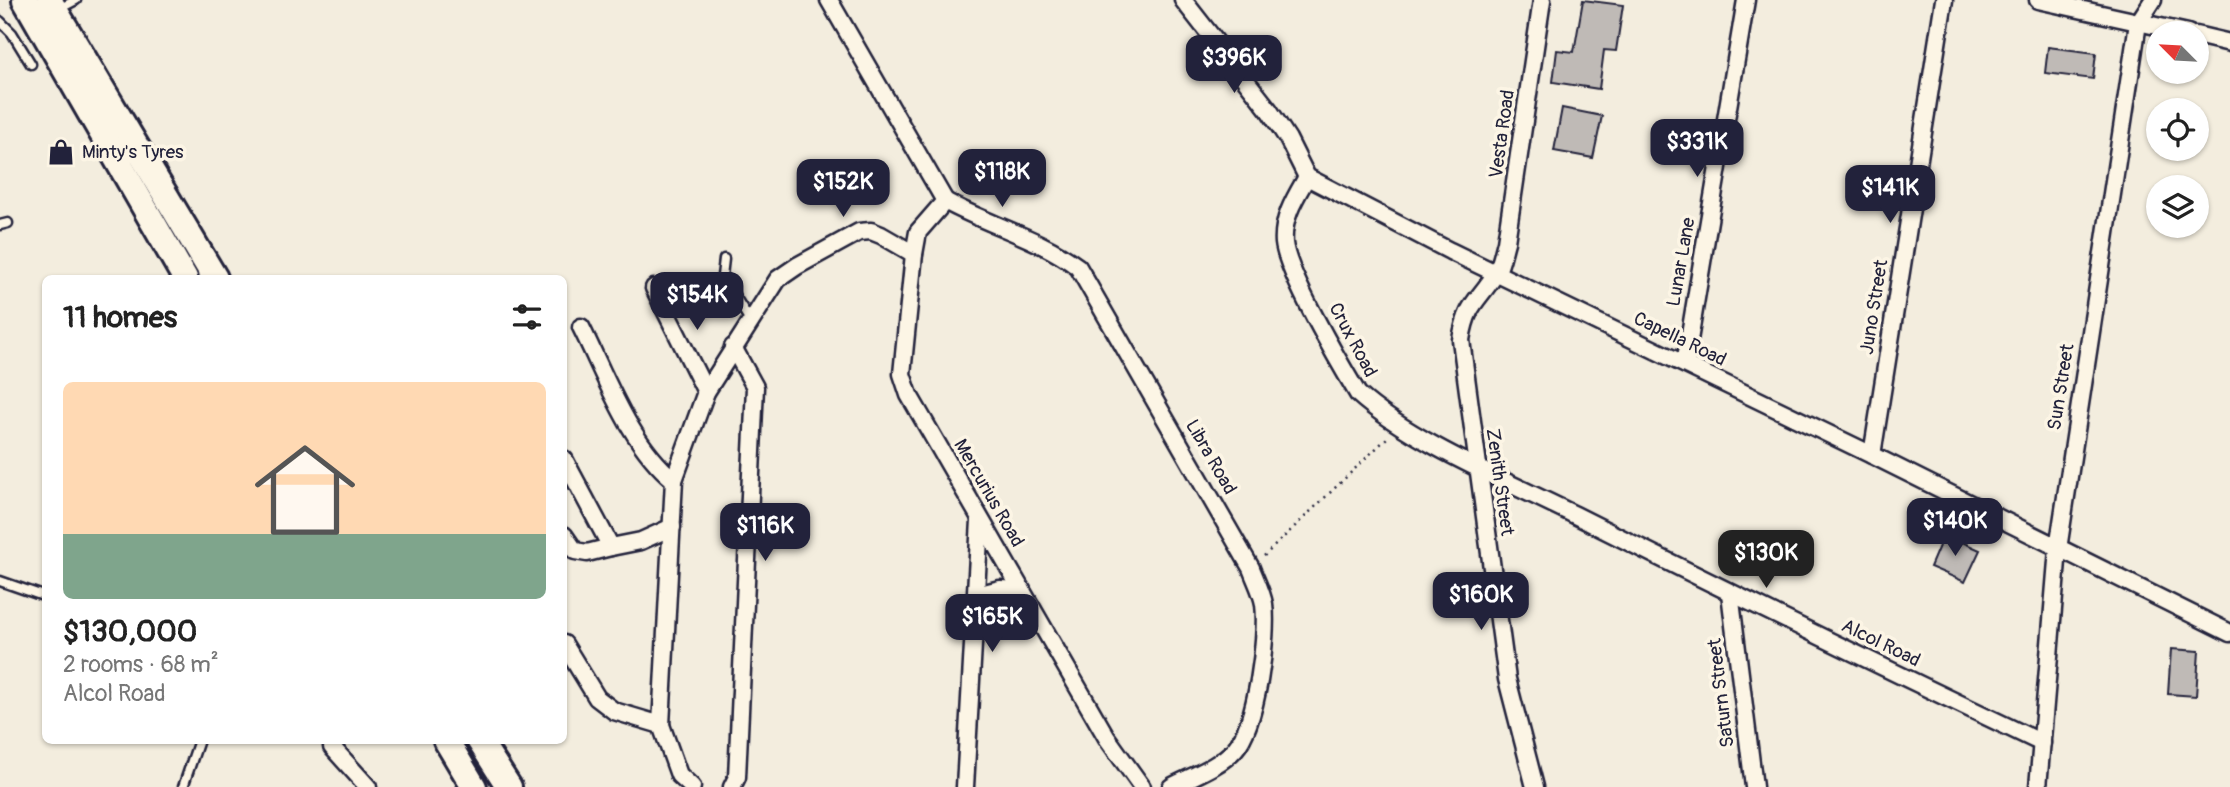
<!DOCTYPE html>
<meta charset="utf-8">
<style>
body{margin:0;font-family:Pangolin,sans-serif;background:#f2f2f2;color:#222;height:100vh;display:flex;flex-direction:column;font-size:26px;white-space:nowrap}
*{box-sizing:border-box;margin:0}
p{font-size:23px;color:#767676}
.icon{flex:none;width:38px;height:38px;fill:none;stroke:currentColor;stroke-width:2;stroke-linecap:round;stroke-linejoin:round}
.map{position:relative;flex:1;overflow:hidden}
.panel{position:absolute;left:42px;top:275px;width:525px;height:469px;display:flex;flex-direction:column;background:#fff;border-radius:10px;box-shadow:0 2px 5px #0004}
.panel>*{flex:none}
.needle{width:46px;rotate:294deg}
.buttons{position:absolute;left:2146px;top:21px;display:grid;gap:14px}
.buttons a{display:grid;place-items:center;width:63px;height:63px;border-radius:50%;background:#fff;box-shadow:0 2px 5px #0004;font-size:35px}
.price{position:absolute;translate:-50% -60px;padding:0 16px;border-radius:14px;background:#22223b;color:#fff;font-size:23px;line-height:46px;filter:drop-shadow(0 2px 4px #0008)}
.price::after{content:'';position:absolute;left:50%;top:42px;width:21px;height:16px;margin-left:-10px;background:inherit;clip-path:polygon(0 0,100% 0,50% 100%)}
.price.selected{background:#222;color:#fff}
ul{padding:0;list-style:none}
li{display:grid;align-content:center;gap:14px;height:371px;padding:0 21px}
li span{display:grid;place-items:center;height:217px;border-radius:10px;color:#555}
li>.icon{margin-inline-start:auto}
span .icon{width:126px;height:126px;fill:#fffc;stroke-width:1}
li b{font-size:30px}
h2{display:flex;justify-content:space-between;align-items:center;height:84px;padding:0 21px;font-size:30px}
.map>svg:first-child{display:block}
.building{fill:#bfbab6;stroke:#22223b;stroke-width:2}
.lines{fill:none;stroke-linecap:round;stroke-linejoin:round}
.service-casing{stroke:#22223b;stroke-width:13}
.minor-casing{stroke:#22223b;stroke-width:21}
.primary-casing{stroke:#22223b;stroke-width:30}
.path{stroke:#22223b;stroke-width:2.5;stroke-dasharray:2 5;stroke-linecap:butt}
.service{stroke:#fcf5e5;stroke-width:8}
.minor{stroke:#fcf5e5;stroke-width:16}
.primary{stroke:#fcf5e5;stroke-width:24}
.labels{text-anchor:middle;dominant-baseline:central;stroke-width:7;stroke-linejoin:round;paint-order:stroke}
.street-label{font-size:19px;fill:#22223b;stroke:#fcf5e5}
.poi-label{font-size:19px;fill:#22223b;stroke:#fcf5e5;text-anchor:start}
</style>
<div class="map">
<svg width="2230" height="787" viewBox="0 0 2230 787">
<rect width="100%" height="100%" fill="#f3edde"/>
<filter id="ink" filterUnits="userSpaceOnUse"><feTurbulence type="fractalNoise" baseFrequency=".0143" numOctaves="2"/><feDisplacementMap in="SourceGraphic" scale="14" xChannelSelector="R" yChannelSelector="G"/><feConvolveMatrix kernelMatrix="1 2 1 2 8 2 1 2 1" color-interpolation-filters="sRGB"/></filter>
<g filter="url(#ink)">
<g class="building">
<path d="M1583,0L1623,5L1616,51L1604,50L1599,89L1553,82L1557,50L1574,52Z"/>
<path d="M2048,47L2096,53L2093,79L2045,73Z"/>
<path d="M1562,108L1602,116L1593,158L1554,151Z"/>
<path d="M1944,534L1980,550L1965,582L1930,567Z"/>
<path d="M2171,649L2199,651L2196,696L2168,694Z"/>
</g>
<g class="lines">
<g class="service-casing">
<g id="service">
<path d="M57,10L76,0"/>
<path d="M0,21L12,33L31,64"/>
<path d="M0,225L8,223"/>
<path d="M724,259L722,276L751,322"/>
<path d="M0,581L46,597"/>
<path d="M183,787L199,740"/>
</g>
</g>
<g class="minor-casing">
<g id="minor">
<path d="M829,0L945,201"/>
<path d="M1183,0L1269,110L1288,139L1307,177L1450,251L1872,455L2230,633"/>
<path d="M2038,0L2188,33"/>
<path d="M2196,35L2230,43"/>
<path d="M1307,177C1295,198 1282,218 1284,243C1287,273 1340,364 1358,394C1411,442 1509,482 1575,515C1730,593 1886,669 2042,743"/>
<path d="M945,201C988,225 1038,237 1078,267L1251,568C1255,579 1262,592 1264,604C1268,636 1257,724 1235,749C1219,767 1192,776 1171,787"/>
<path d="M945,201L918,232L914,254L902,374L909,395L1107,738L1142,787"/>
<path d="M654,288L706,392"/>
<path d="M581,327C607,379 629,443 674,480"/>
<path d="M1685,364L1746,0"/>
<path d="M1872,455L1944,0"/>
<path d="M564,459L611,547L641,541L672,527"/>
<path d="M564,535L575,551L587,553L611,547"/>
<path d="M1730,593L1754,787"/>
<path d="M977,595L1000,589L1022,590"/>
<path d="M564,644L597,698L614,711L661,725L674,480L706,392L778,279L797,266L859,232L871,231L881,235L914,254"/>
<path d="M661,725L679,775L692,787"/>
<path d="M332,747L368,787"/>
<path d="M732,787L737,777L755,387L733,347"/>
<path d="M965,787L980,520"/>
<path d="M1535,787L1507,679L1461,340C1467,302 1478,302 1496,273C1501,265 1503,252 1506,242L1542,0"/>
<path d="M2038,787L2058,549L2138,23L2153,0"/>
</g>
</g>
<g class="primary-casing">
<g id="primary">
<path d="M25,0L185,278"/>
<path d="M49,0L215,278"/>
<path d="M446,740L474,787"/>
<path d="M479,740L509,787"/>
</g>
</g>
<path class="path" d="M1264,556L1388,437"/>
<use href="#service" class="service"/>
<use href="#minor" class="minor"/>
<use href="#primary" class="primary"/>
</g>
</g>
<defs>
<g id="shop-bare" transform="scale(2.1)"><path d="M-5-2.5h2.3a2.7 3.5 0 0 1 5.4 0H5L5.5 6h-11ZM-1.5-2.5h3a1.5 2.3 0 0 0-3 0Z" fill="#22223b" stroke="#fcf5e5" stroke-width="2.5" paint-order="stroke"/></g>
</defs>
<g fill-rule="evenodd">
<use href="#shop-bare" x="61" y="152"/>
</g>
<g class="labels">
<g class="street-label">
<text transform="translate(1502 134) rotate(-82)">Vesta Road</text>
<text transform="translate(1681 262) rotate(-80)">Lunar Lane</text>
<text transform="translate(1874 307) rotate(-81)">Juno Street</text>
<text transform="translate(1680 339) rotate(26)">Capella Road</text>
<text transform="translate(1353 340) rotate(62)">Crux Road</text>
<text transform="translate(2061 387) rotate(-81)">Sun Street</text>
<text transform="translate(1211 457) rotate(60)">Libra Road</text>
<text transform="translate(1500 482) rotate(82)">Zenith Street</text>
<text transform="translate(989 493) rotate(60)">Mercurius Road</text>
<text transform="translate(1881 643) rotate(26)">Alcol Road</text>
<text transform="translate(1721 693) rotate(-97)">Saturn Street</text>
</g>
<g class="poi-label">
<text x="82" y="152">Minty's Tyres</text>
</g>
</g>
</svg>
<div class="buttons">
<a><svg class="needle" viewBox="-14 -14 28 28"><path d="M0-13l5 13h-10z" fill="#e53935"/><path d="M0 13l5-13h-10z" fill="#767676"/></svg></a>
<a><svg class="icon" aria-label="locate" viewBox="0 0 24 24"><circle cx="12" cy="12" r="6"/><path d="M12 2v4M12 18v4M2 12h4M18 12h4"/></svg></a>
<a><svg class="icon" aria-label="layers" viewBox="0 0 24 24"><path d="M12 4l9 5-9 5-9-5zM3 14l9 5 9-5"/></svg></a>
</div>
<b class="price" style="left:1234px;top:95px">$396K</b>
<b class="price" style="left:1697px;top:179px">$331K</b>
<b class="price" style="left:1002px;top:209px">$118K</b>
<b class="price" style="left:843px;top:219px">$152K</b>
<b class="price" style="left:1890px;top:225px">$141K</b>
<b class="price" style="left:697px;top:332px">$154K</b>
<b class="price" style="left:1955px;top:558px">$140K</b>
<b class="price" style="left:765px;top:563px">$116K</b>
<b class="price selected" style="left:1766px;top:590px">$130K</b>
<b class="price" style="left:1481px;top:632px">$160K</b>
<b class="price" style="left:992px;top:654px">$165K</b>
<section class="panel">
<h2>11 homes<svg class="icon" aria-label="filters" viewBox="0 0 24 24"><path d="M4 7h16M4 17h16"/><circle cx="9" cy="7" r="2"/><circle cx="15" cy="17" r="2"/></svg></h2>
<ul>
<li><span style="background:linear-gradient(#ffd9b3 70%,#7fa58c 0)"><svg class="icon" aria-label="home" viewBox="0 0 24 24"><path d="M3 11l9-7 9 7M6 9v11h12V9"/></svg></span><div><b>$130,000</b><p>2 rooms · 68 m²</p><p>Alcol Road</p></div></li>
</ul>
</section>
</div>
